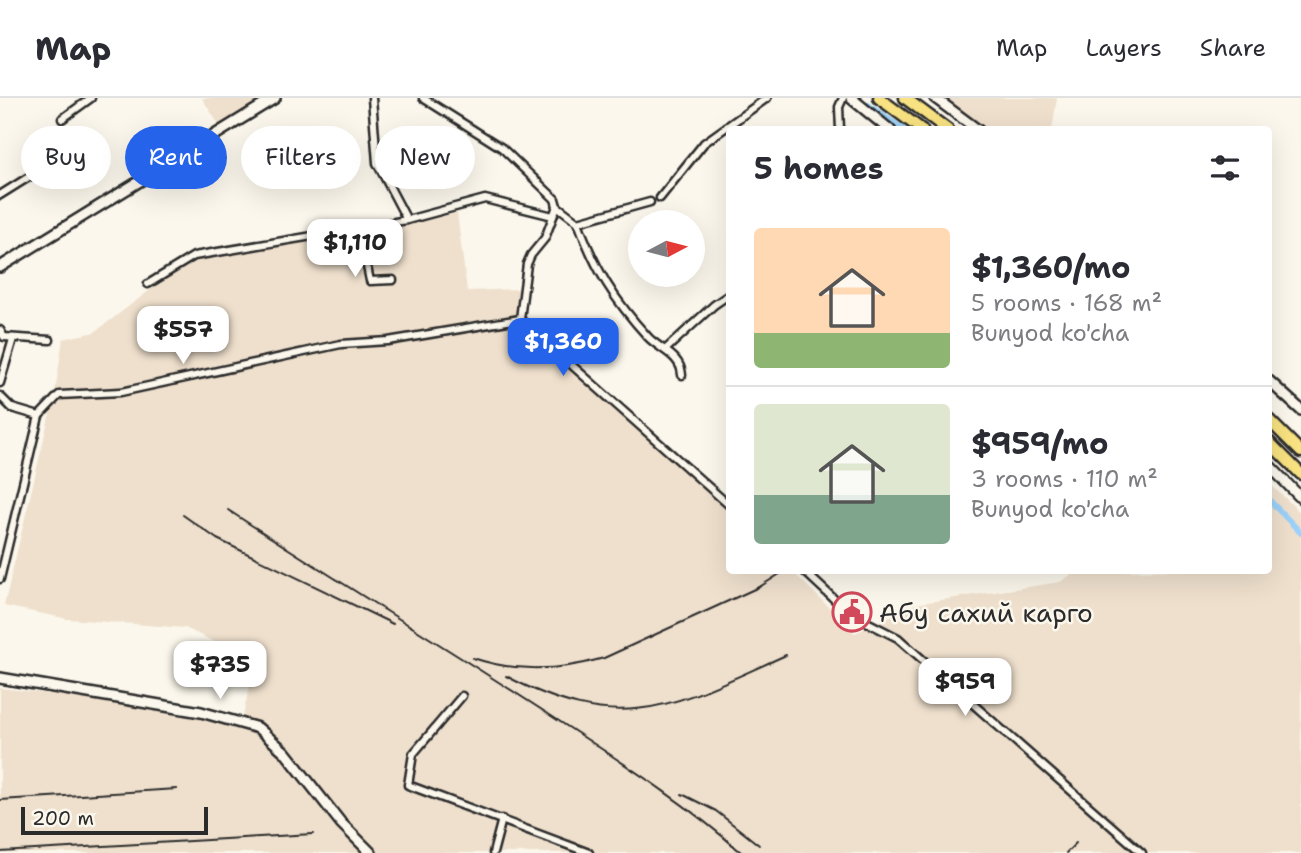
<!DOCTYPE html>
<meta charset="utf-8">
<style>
body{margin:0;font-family:"Shantell Sans",sans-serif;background:#f2f2f3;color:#2b2b33;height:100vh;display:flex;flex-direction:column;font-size:26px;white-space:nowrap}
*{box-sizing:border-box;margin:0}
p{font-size:23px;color:#7c7c81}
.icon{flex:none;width:38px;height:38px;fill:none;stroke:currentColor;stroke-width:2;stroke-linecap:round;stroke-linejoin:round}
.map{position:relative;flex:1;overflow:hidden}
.sheet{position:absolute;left:726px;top:28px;width:546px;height:448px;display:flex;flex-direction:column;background:#fff;border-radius:7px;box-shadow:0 7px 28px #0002}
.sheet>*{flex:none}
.banner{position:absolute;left:21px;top:28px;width:600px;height:63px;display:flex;gap:14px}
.needle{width:46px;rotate:83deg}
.tools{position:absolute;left:628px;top:112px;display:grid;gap:14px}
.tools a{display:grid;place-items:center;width:77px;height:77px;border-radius:50%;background:#fff;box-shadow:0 7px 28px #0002;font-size:35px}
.scale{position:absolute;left:21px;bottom:18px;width:187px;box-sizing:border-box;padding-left:7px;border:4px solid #2b2b2b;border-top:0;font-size:19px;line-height:24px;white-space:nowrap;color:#2b2b2b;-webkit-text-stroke:5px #fbf7ec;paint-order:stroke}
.price{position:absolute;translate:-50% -60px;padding:0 16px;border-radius:14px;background:#fff;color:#222;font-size:23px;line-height:46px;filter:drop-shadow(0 2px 4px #0008)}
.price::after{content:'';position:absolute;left:50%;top:42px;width:21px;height:16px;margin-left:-10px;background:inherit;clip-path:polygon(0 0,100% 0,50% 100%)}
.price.on{background:#2563eb;color:#fff}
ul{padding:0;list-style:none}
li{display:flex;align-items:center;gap:21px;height:175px;padding:0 28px}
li+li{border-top:2px solid #e1e1e2}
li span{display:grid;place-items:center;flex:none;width:196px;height:140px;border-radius:7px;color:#555}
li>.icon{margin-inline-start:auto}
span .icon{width:84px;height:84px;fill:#fffc;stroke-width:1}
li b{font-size:30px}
h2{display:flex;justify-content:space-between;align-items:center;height:84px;padding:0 28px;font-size:30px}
.pill{padding:0 24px;border-radius:32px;background:#fff;box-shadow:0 7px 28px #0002;font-size:24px;line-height:63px}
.pill.on{background:#2563eb;color:#fff}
header{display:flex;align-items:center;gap:42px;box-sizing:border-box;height:98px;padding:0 35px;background:#fff;border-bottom:2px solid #e1e1e2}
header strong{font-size:33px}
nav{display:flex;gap:38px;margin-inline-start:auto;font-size:24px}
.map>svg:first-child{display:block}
.built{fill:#efe0cd}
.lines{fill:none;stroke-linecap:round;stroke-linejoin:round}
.canal{stroke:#9bd1fa;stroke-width:6}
.street-casing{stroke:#2b2b2b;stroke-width:11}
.secondary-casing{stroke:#2b2b2b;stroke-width:14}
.primary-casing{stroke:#2b2b2b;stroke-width:15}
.street{stroke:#fbf7ec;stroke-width:6}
.secondary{stroke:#fbf7ec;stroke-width:9}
.primary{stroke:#f8e281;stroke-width:10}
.rail{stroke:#2b2b2b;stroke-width:2}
.labels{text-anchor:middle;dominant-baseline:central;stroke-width:5;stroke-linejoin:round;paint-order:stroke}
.poi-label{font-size:26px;fill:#2b2b2b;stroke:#fbf7ec;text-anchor:start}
</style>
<header>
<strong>Map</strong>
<nav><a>Map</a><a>Layers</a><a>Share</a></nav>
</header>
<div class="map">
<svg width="1301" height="755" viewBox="0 0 1301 755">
<rect width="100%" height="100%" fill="#fbf7ec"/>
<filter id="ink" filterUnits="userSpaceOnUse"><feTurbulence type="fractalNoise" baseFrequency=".0143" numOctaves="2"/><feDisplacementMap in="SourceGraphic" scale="14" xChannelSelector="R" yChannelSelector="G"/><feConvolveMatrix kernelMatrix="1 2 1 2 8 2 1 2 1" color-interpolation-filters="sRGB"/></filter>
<g filter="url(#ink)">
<g class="built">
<path d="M202,0H270L221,30Z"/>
<path d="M945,0H1057L1052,32L984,31Z"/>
<path d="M457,115L467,193L518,191L519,222L730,411V472L792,473L855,535L915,506L1060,484L1077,473L1269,472V385L1301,415V755H0V590L110,603L241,627L255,563L185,530L68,521L4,508L55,294L63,241L95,234L192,160L406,127Z"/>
</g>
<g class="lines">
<g class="canal">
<path d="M868,7L904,32"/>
<path d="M1269,402L1301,435"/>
</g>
<g class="street-casing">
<g id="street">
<path d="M372,0L377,65L407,122"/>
<path d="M423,0L502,50L555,101L557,108L578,124L650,104"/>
<path d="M62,21L91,0"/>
<path d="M840,32L839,9L843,0"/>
<path d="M0,97L32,77"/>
<path d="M660,100L704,45L767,0"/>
<path d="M557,108L545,140L531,157L527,166L520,221L730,408"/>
<path d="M578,124C595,171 614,202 648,239C659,251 681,257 682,277"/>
<path d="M359,130L370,183L393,182"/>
<path d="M148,186L194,158L407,122L485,101L553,118"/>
<path d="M0,232L4,239L50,242"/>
<path d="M665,252L714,207L730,196"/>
<path d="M0,285L13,241"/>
<path d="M0,298L12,310L39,318"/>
<path d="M803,472L849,515L898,540L1142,755"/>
<path d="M0,481L39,318L59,297L121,294L341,246L388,243L520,221"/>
<path d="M462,598L413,656L408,687L589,755"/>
<path d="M493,755L502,721"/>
</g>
</g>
<g class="secondary-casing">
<g id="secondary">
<path d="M851,0L890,32"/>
<path d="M935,0L978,32"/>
<path d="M0,169L275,0"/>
<path d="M1269,283L1301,312"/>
<path d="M1269,367L1301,400"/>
<path d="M0,580L201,614L258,630L285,654L341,725L371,755"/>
</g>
</g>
<g class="primary-casing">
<g id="primary">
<path d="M879,0L922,32"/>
<path d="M905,0L948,32"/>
<path d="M1269,322L1301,354"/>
<path d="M1269,344L1301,376"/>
</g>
</g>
<use href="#street" class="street"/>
<use href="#secondary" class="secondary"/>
<use href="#primary" class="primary"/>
<g class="rail">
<path d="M228,412C340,485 454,554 565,627C626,667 687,706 742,755"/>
<path d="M183,417L217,441L393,526"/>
<path d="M473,560C517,575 560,573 604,560L761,488L786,472"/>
<path d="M506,578C624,640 674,607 786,557"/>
<path d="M682,696L716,713L759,747"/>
<path d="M0,702L177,691"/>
<path d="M0,754L313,736"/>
<path d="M1066,755L1076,745"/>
</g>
</g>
</g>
<defs>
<g id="civic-ring" transform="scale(2.0125)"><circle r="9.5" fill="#fbf7ec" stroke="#d1495b" stroke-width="1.5"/><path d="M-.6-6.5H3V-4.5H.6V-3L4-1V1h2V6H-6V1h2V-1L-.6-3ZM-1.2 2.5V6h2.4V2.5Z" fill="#d1495b"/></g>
</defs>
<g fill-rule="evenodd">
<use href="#civic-ring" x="852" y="514"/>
</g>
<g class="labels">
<g class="poi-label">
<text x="879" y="514">Абу сахий карго</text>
</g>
</g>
</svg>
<div class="tools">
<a><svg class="needle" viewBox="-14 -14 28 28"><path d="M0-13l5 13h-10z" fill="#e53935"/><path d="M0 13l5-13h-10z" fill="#7c7c81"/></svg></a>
</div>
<div class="scale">200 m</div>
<b class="price" style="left:355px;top:181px">$1,110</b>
<b class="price" style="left:183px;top:268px">$557</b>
<b class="price on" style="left:563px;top:280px">$1,360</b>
<b class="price" style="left:220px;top:603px">$735</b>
<b class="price" style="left:965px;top:620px">$959</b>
<div class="banner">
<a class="pill">Buy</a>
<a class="pill on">Rent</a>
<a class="pill">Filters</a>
<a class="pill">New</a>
</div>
<section class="sheet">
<h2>5 homes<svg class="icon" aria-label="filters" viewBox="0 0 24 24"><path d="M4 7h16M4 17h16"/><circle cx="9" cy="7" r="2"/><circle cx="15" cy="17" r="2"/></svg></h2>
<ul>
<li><span style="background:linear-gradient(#ffd9b3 75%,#8fb573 0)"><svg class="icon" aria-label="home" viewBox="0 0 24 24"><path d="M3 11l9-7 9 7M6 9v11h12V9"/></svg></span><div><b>$1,360/mo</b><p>5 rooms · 168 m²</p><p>Bunyod ko'cha</p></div></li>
<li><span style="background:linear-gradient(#dfe7d0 65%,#7fa58c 0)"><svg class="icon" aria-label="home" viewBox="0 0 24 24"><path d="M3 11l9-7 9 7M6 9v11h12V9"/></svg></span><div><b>$959/mo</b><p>3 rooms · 110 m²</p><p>Bunyod ko'cha</p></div></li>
</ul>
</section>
</div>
